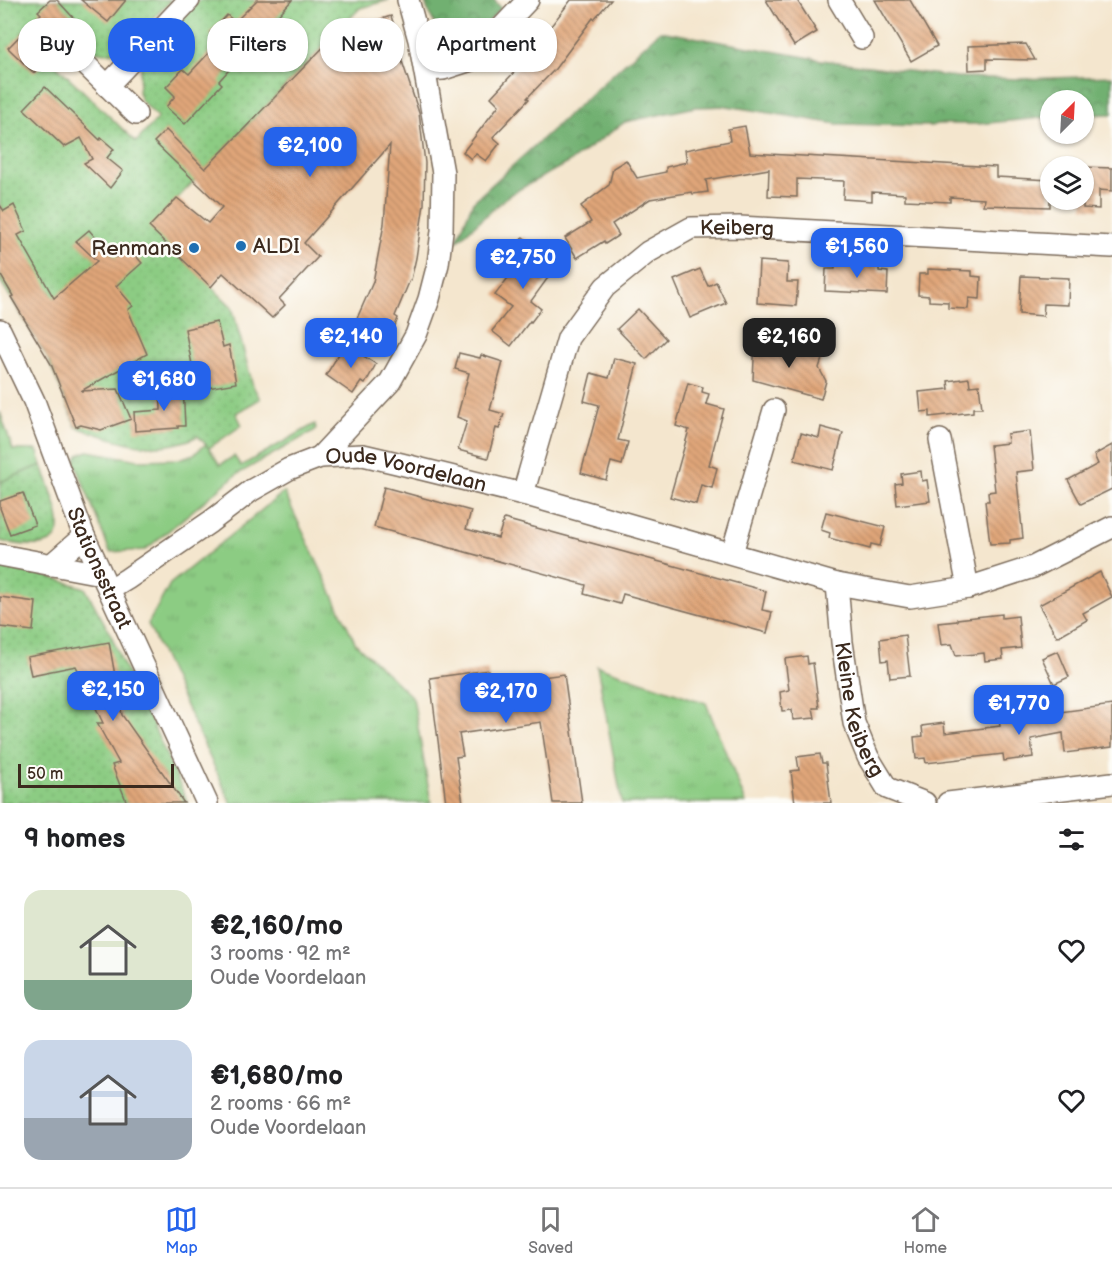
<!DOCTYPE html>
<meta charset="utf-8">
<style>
body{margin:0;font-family:"Balsamiq Sans",sans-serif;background:#f2f2f2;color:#202124;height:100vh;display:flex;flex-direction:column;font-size:22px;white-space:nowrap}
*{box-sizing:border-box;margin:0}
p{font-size:20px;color:#757577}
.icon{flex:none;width:33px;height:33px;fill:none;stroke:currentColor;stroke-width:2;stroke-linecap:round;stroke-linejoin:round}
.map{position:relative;height:803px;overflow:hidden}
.drawer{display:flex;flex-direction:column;background:#fff;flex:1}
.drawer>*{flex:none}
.guide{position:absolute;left:18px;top:18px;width:600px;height:54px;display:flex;gap:12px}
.needle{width:39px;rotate:24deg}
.fabs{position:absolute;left:1040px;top:90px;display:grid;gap:12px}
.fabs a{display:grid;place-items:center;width:54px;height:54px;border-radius:50%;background:#fff;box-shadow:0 2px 4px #0004;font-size:30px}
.scale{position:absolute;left:18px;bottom:15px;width:156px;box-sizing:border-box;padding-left:6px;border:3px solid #3b2a1e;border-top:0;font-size:16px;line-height:21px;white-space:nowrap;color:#3b2a1e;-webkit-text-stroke:4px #fdfcf7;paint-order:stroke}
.price{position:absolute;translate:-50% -51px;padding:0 14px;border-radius:12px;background:#2563eb;color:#fff;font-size:20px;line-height:39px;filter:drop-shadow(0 2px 3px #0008)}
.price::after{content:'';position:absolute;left:50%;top:36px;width:18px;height:14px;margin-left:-9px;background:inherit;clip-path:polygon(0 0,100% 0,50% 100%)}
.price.active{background:#222;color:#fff}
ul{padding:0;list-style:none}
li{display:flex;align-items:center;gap:18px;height:150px;padding:0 24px}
li span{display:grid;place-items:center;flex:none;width:168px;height:120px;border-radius:18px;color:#555}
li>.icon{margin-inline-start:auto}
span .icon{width:72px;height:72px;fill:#fffc;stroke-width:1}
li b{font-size:26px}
h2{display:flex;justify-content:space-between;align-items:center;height:72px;padding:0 24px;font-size:26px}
.chip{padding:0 21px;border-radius:24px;background:#fff;box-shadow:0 2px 4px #0004;font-size:21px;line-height:54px}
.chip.active{background:#2563eb;color:#fff}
.tab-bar{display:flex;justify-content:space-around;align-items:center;height:84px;border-top:2px solid #e0e0e0;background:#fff;font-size:16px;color:#757577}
.tab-bar a{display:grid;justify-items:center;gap:3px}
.tab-bar .active{color:#2563eb}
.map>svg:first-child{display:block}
.grass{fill:url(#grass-tufts);stroke:#647b50;stroke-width:1.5}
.forest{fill:url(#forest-crowns);stroke:#566d48;stroke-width:1.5}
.park{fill:url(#park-dots);stroke:#647b50;stroke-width:1.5}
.building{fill:url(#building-back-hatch)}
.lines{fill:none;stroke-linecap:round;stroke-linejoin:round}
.street-casing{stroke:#7c6c5c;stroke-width:24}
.street{stroke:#fff;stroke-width:21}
.poi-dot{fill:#1f6fb2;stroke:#fdfcf7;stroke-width:2}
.labels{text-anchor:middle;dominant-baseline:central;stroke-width:5;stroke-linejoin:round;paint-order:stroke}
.street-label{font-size:21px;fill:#3b2a1e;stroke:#fdfcf7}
.poi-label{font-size:21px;fill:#3b2a1e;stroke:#fdfcf7;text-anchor:start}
</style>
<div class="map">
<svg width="1112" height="803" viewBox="0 0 1112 803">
<defs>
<pattern id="grass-tufts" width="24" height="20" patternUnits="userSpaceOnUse" patternTransform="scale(1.5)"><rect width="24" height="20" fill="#8ccc83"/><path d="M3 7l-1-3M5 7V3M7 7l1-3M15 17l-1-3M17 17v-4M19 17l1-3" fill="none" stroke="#7aaf71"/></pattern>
<pattern id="forest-crowns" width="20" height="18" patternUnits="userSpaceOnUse" patternTransform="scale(1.5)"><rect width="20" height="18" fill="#71b071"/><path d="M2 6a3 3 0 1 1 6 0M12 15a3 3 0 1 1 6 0" fill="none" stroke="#5e8f5c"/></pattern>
<pattern id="park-dots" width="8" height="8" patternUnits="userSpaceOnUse" patternTransform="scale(1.5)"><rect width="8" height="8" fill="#8ccc83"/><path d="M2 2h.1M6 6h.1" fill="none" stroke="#7aaf71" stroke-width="1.8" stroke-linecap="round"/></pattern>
<pattern id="building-back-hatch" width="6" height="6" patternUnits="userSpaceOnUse" patternTransform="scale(1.5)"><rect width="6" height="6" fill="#e0a679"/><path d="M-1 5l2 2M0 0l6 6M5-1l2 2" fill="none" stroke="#b78763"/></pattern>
</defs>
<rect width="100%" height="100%" fill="#fdfcf7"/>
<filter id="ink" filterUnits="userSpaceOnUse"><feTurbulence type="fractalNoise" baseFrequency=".0167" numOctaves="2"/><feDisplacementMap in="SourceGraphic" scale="12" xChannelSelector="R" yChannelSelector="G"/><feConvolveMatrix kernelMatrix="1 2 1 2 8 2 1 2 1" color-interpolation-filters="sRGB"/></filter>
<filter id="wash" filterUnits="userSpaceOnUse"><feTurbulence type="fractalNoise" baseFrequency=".008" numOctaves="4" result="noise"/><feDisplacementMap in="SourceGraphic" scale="24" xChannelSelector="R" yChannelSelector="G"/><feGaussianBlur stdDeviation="1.35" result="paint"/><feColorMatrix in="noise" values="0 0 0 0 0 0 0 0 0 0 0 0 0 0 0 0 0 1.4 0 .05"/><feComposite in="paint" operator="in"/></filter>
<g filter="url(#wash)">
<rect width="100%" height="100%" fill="#f4e6ce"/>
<g class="grass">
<path d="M0,412L13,450H37L42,465L0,482Z"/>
<path d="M315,424L316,429L314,431L236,475L145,550L110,552L75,462L78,455L88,451L138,460L179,459L194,454L206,444L220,465L234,456L241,466Z"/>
<path d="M284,492L356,644L413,698L431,803H231L148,624L170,584Z"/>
<path d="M597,666L706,703L746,803H622Z"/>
</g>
<g class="forest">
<path d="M424,0H494L501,8L471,41C448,58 430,17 424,0Z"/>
<path d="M660,31L822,60L955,77L1021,79L1112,76V114L1083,115V100H1050V117L978,124H937L931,126L837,124L727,106L696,107L625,122L571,161L509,195L456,242L473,202Z"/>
</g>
<g class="park">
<path d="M0,0H171L127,46C111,57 92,54 78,41L55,64L136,142L158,118L141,100L138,92L141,65L199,0H389L360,8L150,227L232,307L253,386L260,399L236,413L242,425L209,448L198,436C155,457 118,441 76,427L47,357L0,280Z"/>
<path d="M42,465C60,518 83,559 0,541V482Z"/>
<path d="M0,567L40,574L85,588L112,637L121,660L147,712L188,803H0Z"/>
</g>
<g id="blocks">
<g class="building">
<path d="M50,0H57L80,25L49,54L51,56L34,73L8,48L41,14L38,11Z"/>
<path d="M81,0H126L108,22Z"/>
<path d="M257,0H292L219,81L222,84L185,124L166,107L175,96L166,87L183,69L189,74L219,42L210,33L227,15L235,22Z"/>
<path d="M571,0H611L594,19L593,18L555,69L527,98L529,99L493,137L500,143L486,161L476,154L471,159L463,152L499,105L491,97L547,37L544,35Z"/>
<path d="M766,0H797L817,32L794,46Z"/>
<path d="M875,0H910L937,46L911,61Z"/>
<path d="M391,16L397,35L401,34L402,61L419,113L425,163L424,204L416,258L411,280H410L395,316L398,318L390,339L355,323L373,282L384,224L390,145L304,243L318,257L279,299L285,305L272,318L223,273L211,287L149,227L177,198L208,223L222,207L154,142L166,130L205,169L344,26L379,56L372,22Z"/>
<path d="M1026,44L1035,60L987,59V69L969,70L968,46Z"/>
<path d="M45,87L100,140L101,138L114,149L107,158L123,171L110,188L84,163L92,159L81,138L64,147L24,109Z"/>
<path d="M745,126L750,153L996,167V177L1050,180V207L983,205L984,199L950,197V202L905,200V194L872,192V201L843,199L844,181L797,179V197L768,196L769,169L706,180L708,192L693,194L692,192L650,199L612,224L619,235L605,244L604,241L577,258L565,238L591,222L581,206L609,185L613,168L626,160L637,178L666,172V167L687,162L685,150L730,141L728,129Z"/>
<path d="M1083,167L1112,168V191L1099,190V209L1083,208Z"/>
<path d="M0,205L4,211L14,205L26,231L18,235L54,298L97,261L76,241L89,230L108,252L109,250L116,257L128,247L142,263L116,286L133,306L128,310L147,354L81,391L118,389L131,419L101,430L81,425L76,427L51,364L11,297L13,296L0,274Z"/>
<path d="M523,237L558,264L531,301L541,309L531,322L530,321L511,346L492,331L511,307L495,295L523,258L512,250Z"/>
<path d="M759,261L788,263L787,282H798L796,306L757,303Z"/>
<path d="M835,264L879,266V271L888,272L887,294L825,291L826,269H835Z"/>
<path d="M700,269L708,286L716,282L726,303L690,318L674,280Z"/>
<path d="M928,269L972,271V276L981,277L980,299L969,298L968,309L948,308V302L929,301V296L918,295L919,274H928Z"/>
<path d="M1021,276L1069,278L1068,305L1044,304L1043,316L1019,314Z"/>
<path d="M638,309L666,339L646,359L617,329Z"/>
<path d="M217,322L223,347L229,345L236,383L197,390L185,329Z"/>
<path d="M755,339L823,356L819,368L826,381L821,399L753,380Z"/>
<path d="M345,344L376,364L365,384L361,382L353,394L326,375Z"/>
<path d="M459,353L480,358L481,355L503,362L490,410L504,414L499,429L496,428L488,458L458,450L467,421L457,417L469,373L455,369Z"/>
<path d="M614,358L637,364L618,440L628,442L622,465L611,462L606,480L581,473L599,405L584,401L591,373L609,378Z"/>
<path d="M969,378L970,386L979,385L982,408H973V412L930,417V411L921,412L919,392L949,389L948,381Z"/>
<path d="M688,383L703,387L702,392L709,394L706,404L724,409L709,465L717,468L712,488L701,485L696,504L670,497L689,430L676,426Z"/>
<path d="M183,385L185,426H178V428L135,431L134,412L161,410L160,387Z"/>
<path d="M821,427L843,433L833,470L794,460L801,433L819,438Z"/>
<path d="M1030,431L1034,470L1016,472L1023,538L1010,540V543L990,544L985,501H989L988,492L995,491L990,445L1008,443L1007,434Z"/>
<path d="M1112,445V489L1081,504L1068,480L1098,464L1094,455Z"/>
<path d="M921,471L922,481L927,480L930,501L897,505L895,484L902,483L901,474Z"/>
<path d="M384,487L471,511L466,529L498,538L504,519L766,591L762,610L772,612L767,633L623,594L620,604L584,594L586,585L374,527Z"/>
<path d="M23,493L35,525L10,534L0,508V501Z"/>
<path d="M826,512L885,527L880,546L871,544L870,549L829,538L830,533L821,530Z"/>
<path d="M1100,572L1112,597L1083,613L1087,620L1057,637L1039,605Z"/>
<path d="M0,597L36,602L33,631L0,627Z"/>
<path d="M1002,614V618L1018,616L1021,648L1002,650L1003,659L985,661L984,653L956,656L952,644L941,645L938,623L957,621V619Z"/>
<path d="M905,635L910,676L890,678L888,660L882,661L880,639Z"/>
<path d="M109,642L122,715L184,803H127L112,765L119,763L97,723H103L76,666L31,675L27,657Z"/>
<path d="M1058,651L1069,677L1054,684L1042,658Z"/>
<path d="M807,656L808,664L813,663L819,708H813L815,718L793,720L792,710L782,711L780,692L789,690L785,659Z"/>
<path d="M488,670L489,684L564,674L582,803H553L541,722L459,734L463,756L456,757L463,803H446L430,678Z"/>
<path d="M1112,705V747L1065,753L1063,733L1031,739L1033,757L1004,761L1003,754L926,763L925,758L916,759L914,737L923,736L922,726L944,723L945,733L1000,726L999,720Z"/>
<path d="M820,754L822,763H826L831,803H795L791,771L799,770L797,757Z"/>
</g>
</g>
</g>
<g filter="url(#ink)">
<use href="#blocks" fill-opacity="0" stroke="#7c6c5c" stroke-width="1.5"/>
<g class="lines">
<g class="street-casing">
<g id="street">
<path d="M839,0L862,38"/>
<path d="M84,63L136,114"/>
<path d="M425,70L443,69L471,60L528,0"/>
<path d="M107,86L189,0"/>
<path id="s1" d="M0,330L34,401L84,536L207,803"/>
<path d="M940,440L968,588"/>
<path d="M320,457L390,382L416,335L429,299L438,264L442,231L443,173L419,40L408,0"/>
<path id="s2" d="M523,494L568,338L605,287L648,252L691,228L739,227L1112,247"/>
<path d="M732,553L774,410"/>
<path d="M0,555L101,574"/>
<path d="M51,565L84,536"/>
<path id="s3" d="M837,584L842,642L854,723L868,757L887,788L925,803"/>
<path id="s4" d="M109,590L127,579L210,522L252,490L289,469L320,457L363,455L397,463L523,494L837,584L910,597L968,588L1033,567L1112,527"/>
<path d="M948,803L1112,783"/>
</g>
</g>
<use href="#street" class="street"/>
</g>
</g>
<g class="poi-dot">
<circle cx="241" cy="246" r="6"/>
<circle cx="194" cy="248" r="6"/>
</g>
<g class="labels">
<g class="street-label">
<text stroke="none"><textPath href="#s2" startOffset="376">Keiberg</textPath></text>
<text stroke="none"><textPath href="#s4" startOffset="338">Oude Voordelaan</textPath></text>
<text stroke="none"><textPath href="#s1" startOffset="258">Stationsstraat</textPath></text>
<text stroke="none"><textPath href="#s3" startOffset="128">Kleine Keiberg</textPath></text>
</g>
<g class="poi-label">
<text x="253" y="246">ALDI</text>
<text x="182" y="248" text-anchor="end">Renmans</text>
</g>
</g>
</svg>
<div class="fabs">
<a><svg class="needle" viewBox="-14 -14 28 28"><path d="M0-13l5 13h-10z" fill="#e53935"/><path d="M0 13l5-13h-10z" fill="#757577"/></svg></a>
<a><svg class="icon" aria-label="layers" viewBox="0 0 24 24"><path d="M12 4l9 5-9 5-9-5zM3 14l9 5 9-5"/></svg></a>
</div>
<div class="scale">50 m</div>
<b class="price" style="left:310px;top:178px">€2,100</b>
<b class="price" style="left:857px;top:279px">€1,560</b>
<b class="price" style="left:523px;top:290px">€2,750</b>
<b class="price" style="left:351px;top:369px">€2,140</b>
<b class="price active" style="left:789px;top:369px">€2,160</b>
<b class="price" style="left:164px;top:412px">€1,680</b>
<b class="price" style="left:113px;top:722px">€2,150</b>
<b class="price" style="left:506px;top:724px">€2,170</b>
<b class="price" style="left:1019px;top:736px">€1,770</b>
<div class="guide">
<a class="chip">Buy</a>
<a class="chip active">Rent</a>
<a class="chip">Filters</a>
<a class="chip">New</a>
<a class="chip">Apartment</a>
</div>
</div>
<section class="drawer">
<h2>9 homes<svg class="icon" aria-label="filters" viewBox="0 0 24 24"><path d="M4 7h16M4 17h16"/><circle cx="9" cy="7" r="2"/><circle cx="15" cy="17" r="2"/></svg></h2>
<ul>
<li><span style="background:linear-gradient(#dfe7d0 75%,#7fa58c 0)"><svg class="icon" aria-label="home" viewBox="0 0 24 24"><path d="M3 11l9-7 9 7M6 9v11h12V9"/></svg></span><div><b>€2,160/mo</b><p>3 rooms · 92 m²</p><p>Oude Voordelaan</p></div><svg class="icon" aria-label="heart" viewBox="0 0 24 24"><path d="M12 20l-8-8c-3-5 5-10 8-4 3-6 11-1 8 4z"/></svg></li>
<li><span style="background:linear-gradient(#c9d6e8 65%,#9aa5b1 0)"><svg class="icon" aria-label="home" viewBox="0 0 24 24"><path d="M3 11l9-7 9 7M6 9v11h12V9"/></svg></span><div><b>€1,680/mo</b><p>2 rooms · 66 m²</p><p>Oude Voordelaan</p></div><svg class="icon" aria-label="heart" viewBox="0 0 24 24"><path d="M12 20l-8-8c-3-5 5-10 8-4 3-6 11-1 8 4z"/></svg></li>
</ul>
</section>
<nav class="tab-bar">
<a class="active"><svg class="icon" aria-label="map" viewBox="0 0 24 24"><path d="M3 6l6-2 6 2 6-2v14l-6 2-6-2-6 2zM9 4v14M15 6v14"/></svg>Map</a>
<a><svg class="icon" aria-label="saved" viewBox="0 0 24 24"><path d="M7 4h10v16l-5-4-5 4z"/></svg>Saved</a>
<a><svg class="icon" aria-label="home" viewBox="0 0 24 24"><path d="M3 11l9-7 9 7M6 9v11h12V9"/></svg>Home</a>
</nav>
